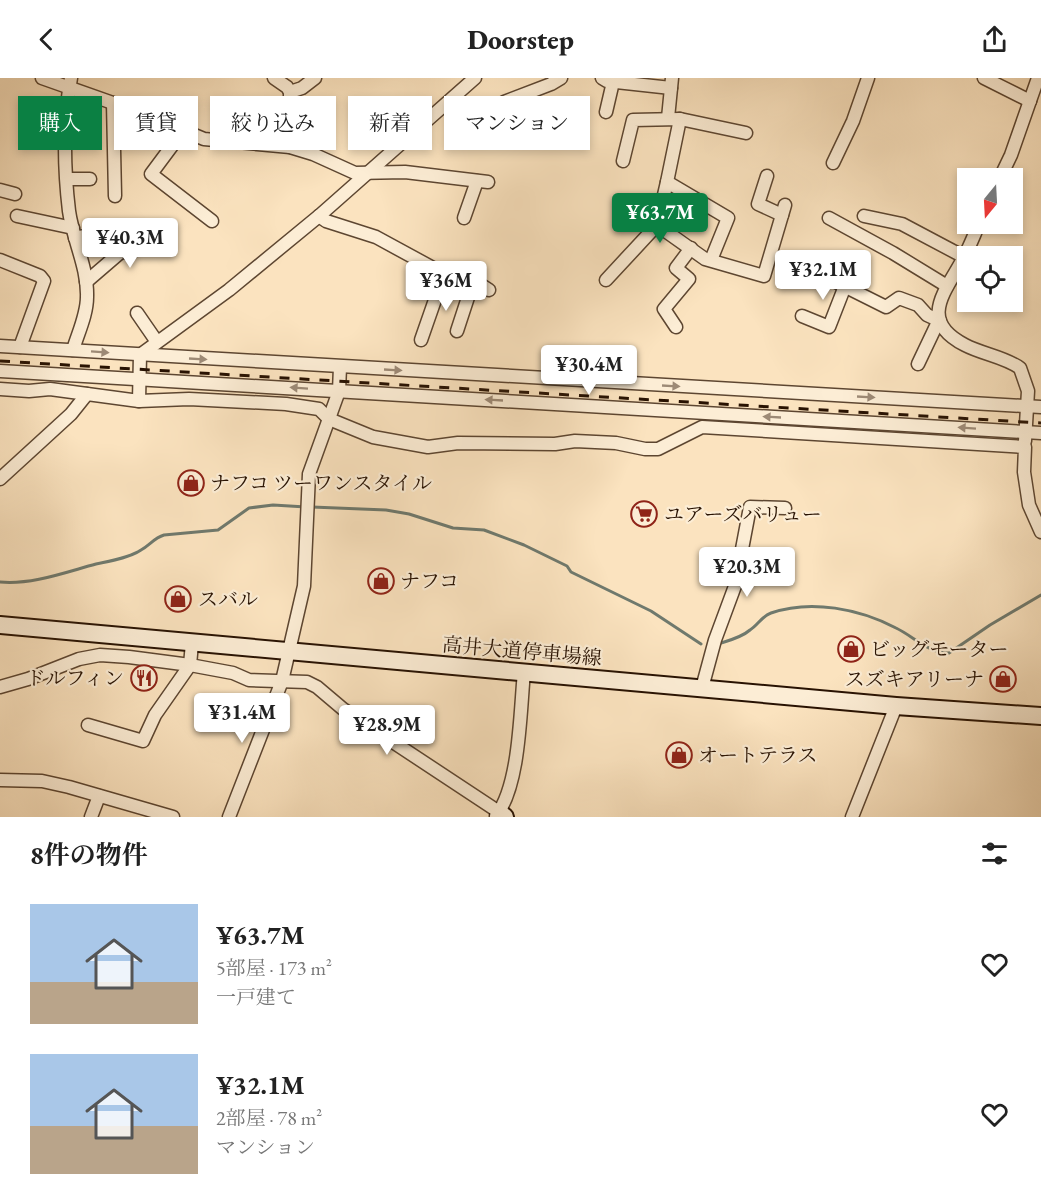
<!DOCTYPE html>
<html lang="ja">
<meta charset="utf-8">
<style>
body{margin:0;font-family:"EB Garamond","Noto Serif JP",serif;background:#f2f2f2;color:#222;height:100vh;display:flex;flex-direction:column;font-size:22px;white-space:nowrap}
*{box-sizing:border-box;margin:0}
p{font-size:20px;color:#767676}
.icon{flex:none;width:33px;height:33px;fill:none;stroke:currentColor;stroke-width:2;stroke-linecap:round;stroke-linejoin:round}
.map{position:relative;height:739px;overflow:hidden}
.drawer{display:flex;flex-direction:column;background:#fff;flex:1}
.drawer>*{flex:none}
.top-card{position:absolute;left:18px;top:18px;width:600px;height:54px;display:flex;gap:12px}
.needle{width:39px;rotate:198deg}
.buttons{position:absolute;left:957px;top:90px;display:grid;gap:12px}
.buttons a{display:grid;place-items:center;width:66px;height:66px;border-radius:0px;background:#fff;box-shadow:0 3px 9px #0003;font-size:30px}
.price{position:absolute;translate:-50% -51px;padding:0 14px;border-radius:6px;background:#fff;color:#222;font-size:20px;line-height:39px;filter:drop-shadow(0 2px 3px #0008)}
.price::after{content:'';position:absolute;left:50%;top:36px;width:18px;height:14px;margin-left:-9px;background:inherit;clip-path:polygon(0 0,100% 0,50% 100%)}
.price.active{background:#0b8043;color:#fff}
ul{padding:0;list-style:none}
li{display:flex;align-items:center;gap:18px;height:150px;padding:0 30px}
li span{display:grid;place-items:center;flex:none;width:168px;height:120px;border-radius:0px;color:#555}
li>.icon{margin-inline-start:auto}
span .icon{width:72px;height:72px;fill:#fffc;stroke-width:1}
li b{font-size:26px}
h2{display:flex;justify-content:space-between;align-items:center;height:72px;padding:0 30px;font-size:26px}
.pill{padding:0 21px;border-radius:0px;background:#fff;box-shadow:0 3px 9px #0003;font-size:21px;line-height:54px}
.pill.active{background:#0b8043;color:#fff}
header{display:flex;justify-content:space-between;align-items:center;height:78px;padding:0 30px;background:#fff;font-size:27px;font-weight:800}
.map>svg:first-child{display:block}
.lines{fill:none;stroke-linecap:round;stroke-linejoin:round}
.stream{stroke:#6f796d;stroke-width:3}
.street-casing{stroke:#5d4631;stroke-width:15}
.secondary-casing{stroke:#281202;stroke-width:20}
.street{stroke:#fcedd5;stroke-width:12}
.secondary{stroke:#fcedd5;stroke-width:16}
.rail{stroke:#281202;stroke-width:3;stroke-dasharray:10 10;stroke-linecap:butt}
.oneway{fill:#9d8a76}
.labels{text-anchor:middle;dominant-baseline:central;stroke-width:4.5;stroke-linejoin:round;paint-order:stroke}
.poi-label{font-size:20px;fill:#281202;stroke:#fcedd5;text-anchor:start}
.street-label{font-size:20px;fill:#281202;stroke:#fcedd5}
</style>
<header><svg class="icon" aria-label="back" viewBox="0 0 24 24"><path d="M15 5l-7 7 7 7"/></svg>Doorstep<svg class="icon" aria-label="share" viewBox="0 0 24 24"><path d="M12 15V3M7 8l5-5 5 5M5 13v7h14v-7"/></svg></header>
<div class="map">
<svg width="1041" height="739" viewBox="0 0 1041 739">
<rect width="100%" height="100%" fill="#fbe3bf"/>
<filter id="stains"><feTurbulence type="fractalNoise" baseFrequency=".00333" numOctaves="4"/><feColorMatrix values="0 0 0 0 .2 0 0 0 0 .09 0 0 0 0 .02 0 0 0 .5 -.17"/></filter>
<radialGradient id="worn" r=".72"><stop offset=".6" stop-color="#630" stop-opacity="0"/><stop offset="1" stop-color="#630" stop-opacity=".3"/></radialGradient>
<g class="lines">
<g class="stream">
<path d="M312,429L386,432L409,436L453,450L484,452L524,467L567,488L571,494L651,533L701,566"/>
<path d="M0,504C32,507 66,494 96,486C110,483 129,480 141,472C150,467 154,460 164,457L218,452L249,430L273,427L306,429"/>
<path d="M721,565C731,562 742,559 750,552C758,547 762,538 771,535C811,521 860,531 896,550C913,558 930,576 949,575L990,547L1041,517"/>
</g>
<g class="street-casing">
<g id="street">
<path d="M42,0L144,36L204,61L290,69L313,76L355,95L405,94L488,104"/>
<path d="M71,0C63,43 64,91 69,133C73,162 88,190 87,219C87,237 78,255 73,272"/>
<path d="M274,0L287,9L290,14V69"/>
<path d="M602,0L607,3L671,10"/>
<path d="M984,0L1030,23"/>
<path d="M290,14L302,10L315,0"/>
<path d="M504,24L551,6L561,0"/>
<path d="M113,25L115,118"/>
<path d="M606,34L613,4"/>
<path d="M668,40L672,0"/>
<path d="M680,41L746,55"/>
<path d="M183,53L151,96L212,143"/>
<path d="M623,83L633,42L680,41L667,104L728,140L711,182"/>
<path d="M833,85L853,43L868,0"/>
<path d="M767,98L758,126L782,137"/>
<path d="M1000,100L1011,77L1038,0"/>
<path d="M67,101H90"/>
<path d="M0,112L15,116"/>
<path d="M17,138L73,150"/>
<path d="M319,138L326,143L376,159L444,196L469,199L489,212"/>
<path d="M864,138L902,146L968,181"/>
<path d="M464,140L477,103"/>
<path d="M829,140L893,175L947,208"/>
<path d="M979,146C974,157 970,168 964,179C947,212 916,242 965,267C982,276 1005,279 1020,290L1028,313L1025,363"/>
<path d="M657,147L705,181L764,198L785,127"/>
<path d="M75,160L114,152"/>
<path d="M0,182L40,198L44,203L20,269"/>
<path d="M818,195L886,229L899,220L918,227L927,237L940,243L937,246L918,286"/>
<path d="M606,202L657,147L667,104"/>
<path d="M86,204L122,173L130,176L150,154"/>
<path d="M137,235L157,264"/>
<path d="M802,238L829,249L845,208"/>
<path d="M676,249L664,231L689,201L676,190L691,170"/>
<path d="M457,253L474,201"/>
<path d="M421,262L444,196"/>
<path d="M0,268L1041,329"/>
<path d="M140,277L229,212L319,138L475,0"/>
<path d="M0,293L1041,355"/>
<path d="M0,311L29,313L50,311L139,323L189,321L286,326L319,331L329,341L373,359L428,369L458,365L555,366L575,363L616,365L645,371H658L702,349L1025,369L1024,394L1029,427L1041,454"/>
<path d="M139,323L140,277"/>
<path d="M0,401L71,336L87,316"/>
<path d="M0,609L28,601L79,581L100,577L129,579L190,587L233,595L249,602L307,604L317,609L343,631L499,734"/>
<path d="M702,610L715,562L735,508L750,429L785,430"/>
<path d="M88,647L143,663L155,637L190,587L192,565"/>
<path d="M0,702L42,703L69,709L173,739"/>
<path d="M496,738C520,707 520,634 524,594"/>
<path d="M91,739L99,718"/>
<path d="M229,739L282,603L304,508L309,396L339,313L340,289"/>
<path d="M852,739L896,628"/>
</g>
</g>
<g class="secondary-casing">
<g id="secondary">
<path d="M0,547L896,628L1041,638"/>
<path d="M499,734L505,739"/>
</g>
</g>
<use href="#street" class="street"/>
<use href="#secondary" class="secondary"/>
<path class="rail" d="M0,283L1041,345"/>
</g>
<defs><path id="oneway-solid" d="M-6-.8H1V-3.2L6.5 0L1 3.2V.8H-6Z" transform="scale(1.5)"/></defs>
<g class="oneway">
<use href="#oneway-solid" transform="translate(100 274) rotate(4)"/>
<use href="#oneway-solid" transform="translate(198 281) rotate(3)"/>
<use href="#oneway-solid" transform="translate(393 292) rotate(3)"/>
<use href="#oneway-solid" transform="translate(671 308) rotate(3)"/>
<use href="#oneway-solid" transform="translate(299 310) rotate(-176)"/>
<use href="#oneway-solid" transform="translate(866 319) rotate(3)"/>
<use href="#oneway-solid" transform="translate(494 322) rotate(-177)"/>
<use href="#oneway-solid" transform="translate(772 339) rotate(-177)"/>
<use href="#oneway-solid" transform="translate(967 350) rotate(-176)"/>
</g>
<defs>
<g id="shop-ring" transform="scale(1.35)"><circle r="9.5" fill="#fcedd5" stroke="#8f2418" stroke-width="1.5"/><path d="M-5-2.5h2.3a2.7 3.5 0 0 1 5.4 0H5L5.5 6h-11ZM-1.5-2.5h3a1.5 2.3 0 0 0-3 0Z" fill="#8f2418"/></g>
<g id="supermarket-ring" transform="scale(1.35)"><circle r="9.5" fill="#fcedd5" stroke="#8f2418" stroke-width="1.5"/><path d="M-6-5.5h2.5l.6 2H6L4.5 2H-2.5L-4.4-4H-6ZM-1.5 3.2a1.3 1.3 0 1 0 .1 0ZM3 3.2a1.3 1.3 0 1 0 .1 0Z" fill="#8f2418"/></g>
<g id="restaurant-ring" transform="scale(1.35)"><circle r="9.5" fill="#fcedd5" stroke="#8f2418" stroke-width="1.5"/><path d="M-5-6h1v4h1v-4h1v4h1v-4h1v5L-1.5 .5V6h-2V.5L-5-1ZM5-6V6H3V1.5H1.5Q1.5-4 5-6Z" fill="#8f2418"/></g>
</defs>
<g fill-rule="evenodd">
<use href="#shop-ring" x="191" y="405"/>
<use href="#supermarket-ring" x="644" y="436"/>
<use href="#shop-ring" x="381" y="503"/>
<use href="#shop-ring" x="178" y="521"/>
<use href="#shop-ring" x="851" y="571"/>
<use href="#restaurant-ring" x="144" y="600"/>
<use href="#shop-ring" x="1003" y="601"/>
<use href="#shop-ring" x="679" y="677"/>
</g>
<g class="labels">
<g class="poi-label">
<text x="210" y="405">ナフコ ツーワンスタイル</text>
<text x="664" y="436">ユアーズバリュー</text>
<text x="400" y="503">ナフコ</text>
<text x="198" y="521">スバル</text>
<text x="870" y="571">ビッグモーター</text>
<text x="124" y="600" text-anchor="end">ドルフィン</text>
<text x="984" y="601" text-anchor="end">スズキアリーナ</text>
<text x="698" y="677">オートテラス</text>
</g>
<g class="street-label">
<text transform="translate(522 573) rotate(5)">高井大道停車場線</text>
</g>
</g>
<rect width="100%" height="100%" filter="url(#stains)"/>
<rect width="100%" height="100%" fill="url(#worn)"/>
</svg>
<div class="buttons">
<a><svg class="needle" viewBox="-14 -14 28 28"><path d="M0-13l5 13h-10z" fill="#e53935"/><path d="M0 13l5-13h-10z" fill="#767676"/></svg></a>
<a><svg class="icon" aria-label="locate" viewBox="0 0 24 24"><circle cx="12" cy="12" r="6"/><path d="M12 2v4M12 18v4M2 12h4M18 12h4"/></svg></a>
</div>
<b class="price active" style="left:660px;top:166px">¥63.7M</b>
<b class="price" style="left:130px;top:191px">¥40.3M</b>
<b class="price" style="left:823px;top:223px">¥32.1M</b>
<b class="price" style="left:446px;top:234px">¥36M</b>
<b class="price" style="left:589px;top:318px">¥30.4M</b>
<b class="price" style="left:747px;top:520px">¥20.3M</b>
<b class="price" style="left:242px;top:666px">¥31.4M</b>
<b class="price" style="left:387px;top:678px">¥28.9M</b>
<div class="top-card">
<a class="pill active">購入</a>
<a class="pill">賃貸</a>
<a class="pill">絞り込み</a>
<a class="pill">新着</a>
<a class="pill">マンション</a>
</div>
</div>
<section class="drawer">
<h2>8件の物件<svg class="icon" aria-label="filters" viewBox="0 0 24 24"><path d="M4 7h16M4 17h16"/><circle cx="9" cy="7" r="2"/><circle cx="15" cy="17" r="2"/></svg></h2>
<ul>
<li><span style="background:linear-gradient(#a9c7e8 65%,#b9a48a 0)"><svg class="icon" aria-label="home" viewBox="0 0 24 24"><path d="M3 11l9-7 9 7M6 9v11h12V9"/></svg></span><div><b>¥63.7M</b><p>5部屋 · 173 m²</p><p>一戸建て</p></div><svg class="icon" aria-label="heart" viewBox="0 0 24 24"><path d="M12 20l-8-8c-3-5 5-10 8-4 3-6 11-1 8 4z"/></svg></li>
<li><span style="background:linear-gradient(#a9c7e8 60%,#b9a48a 0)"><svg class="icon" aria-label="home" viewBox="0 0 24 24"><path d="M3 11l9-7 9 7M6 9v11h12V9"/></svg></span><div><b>¥32.1M</b><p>2部屋 · 78 m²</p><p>マンション</p></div><svg class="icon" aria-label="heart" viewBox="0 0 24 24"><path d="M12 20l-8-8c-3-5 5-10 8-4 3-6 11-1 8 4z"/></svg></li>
</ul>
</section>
